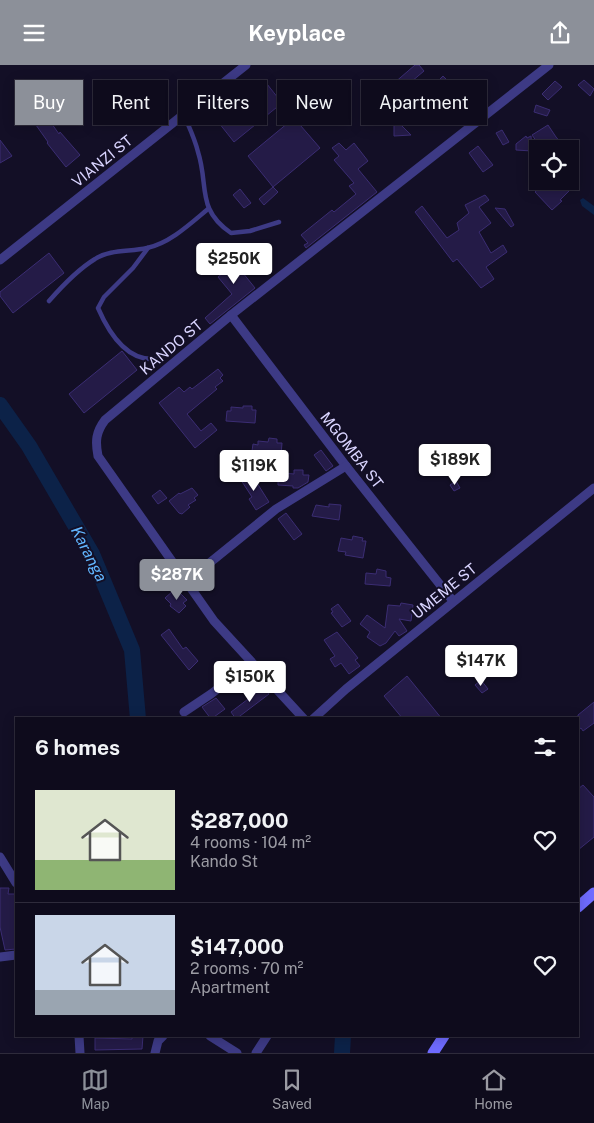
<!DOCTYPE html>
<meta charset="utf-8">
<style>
body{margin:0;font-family:"Public Sans",sans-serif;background:#171425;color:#f1f3f6;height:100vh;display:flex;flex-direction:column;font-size:19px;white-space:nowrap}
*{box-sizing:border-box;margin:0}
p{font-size:16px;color:#9b9ba3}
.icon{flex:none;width:28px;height:28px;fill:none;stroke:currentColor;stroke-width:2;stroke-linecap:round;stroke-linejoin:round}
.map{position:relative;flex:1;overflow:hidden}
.panel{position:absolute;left:15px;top:652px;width:564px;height:320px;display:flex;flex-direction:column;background:#0e0b1c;border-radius:0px;box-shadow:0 2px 12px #0003,0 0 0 1px #2e2b3b}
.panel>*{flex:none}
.banner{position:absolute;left:15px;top:15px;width:565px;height:45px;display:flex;gap:10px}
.fabs{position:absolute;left:529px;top:75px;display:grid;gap:10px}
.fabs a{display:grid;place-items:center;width:50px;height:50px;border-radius:0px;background:#0e0b1c;box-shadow:0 2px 12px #0003,0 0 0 1px #2e2b3b;font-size:25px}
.price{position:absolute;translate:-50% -42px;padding:0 11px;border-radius:5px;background:#fff;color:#222;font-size:16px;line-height:32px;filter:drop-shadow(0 1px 2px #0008)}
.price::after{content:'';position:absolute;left:50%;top:30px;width:15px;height:11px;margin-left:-8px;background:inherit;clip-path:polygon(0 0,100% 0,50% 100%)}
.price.current{background:#8c9099;color:#fff}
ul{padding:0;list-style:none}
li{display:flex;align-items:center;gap:15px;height:125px;padding:0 20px}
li+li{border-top:1px solid #2e2b3b}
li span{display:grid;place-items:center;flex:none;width:140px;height:100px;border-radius:0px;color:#555}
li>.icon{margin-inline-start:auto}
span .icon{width:60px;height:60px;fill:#fffc;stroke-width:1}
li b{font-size:21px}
h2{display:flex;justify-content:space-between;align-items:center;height:60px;padding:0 20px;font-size:21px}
.pill{padding:0 18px;border-radius:0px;background:#0e0b1c;box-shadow:0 2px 12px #0003,0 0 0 1px #2e2b3b;font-size:18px;line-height:45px}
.pill.current{background:#8c9099;color:#fff}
header{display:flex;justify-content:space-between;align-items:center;height:65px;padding:0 20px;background:#8c9099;color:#fff;font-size:22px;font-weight:700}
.menu{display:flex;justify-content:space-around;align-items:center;height:70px;border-top:1px solid #2e2b3b;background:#0e0b1c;font-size:14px;color:#9b9ba3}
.menu a{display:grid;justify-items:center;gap:2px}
.menu .current{color:#8c9099}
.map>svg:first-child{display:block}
.water{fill:#0c2248}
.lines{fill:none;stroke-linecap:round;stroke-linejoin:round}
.river{stroke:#0c2248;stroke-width:16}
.building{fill:#241b47;stroke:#3b2d73}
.lane{stroke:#3d3a85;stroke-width:4.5}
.street{stroke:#3d3a85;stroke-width:9}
.secondary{stroke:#6f6bff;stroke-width:11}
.labels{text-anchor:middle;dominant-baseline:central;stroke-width:4;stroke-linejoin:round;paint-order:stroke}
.street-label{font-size:15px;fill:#d9d4ff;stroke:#130f26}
.water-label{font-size:16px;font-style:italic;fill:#62b6ff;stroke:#130f26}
</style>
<header><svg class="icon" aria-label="menu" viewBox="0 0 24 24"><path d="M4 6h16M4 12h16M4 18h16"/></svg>Keyplace<svg class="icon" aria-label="share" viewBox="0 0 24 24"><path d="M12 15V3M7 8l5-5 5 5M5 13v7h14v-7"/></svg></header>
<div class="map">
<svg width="594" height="988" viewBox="0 0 594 988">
<rect width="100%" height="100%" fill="#130f26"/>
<path class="water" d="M583,133L594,141V150L582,141L580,135Z"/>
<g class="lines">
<g class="river">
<path d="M0,340L29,381L92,489L132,585L138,654"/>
<path d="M342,988L343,971"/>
</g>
</g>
<g class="building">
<path d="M415,0H419L424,6L393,32L386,25Z"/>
<path d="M443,11L461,29L434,56L423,45L430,38L423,31Z"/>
<path d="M584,15L594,24L590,31L578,20Z"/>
<path d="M555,16L562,22L548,35L542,29Z"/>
<path d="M267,19L282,38L234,77L219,58Z"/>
<path d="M60,22L70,37L63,42L53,27Z"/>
<path d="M154,39L159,45L140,60L135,55Z"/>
<path d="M536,40L550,45L547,51L534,47Z"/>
<path d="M42,45L59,69L60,67L80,90L66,102L47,78L48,77L31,53Z"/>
<path d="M294,53L320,83L273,122L248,91Z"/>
<path d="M394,58L400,59L411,70L394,71Z"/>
<path d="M548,60L556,72L566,84H542L532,70Z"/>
<path d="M502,65L509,77L503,80L496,68Z"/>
<path d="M526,71L527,73L531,71L532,86L516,85V79Z"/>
<path d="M0,75L12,91L0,98Z"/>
<path d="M339,78L346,85L354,78L368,96L358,104L377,127L306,183L304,180L308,178L301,170L332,145L334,147L356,129L349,121L354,118L334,95L339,91L332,83Z"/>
<path d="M478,81L493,100L483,107L469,88Z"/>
<path d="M547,116H577L569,122L571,124L560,135L562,136L552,145L535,127Z"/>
<path d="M273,122L278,127L264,140L259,134Z"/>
<path d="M240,124L251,138L244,143L233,130Z"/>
<path d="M485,130L489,135L479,142L491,158L479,167L491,188L503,180L507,187L486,202L494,214L481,223L457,194L453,197L415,147L422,141L447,173L459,165L457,158L469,148L465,140Z"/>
<path d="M495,143L505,144L514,160L511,162Z"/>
<path d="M248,187L257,197L243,208L255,223L210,259L205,253L232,229L218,212Z"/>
<path d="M49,188L64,208L13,248L0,231V227Z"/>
<path d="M122,286L137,305L84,348L69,329Z"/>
<path d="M218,304L223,310L220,313L223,316L215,322L217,324L187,349L201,366L211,358L217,365L195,383L159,338L179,322L184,327L190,322L192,324Z"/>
<path d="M243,341H252V345H256L255,358L226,356L227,346H231V342L243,343Z"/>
<path d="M269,373L277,374V378H282L281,390L252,386L253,379L258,380V376L268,377Z"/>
<path d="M321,385L333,401L326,406L314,390Z"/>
<path d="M294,405H303V410H309L308,417L298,423H293V421L278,420V412H283V408L294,409Z"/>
<path d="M241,406L253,420L257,418L269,437L256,445L249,434L252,432L237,409Z"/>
<path d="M456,416L460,423L454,426L450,420Z"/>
<path d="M192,423L198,430L194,433L196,435L188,440L190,442L182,449L179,448L169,436L179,428L180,429Z"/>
<path d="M160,425L167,433L158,439L152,431Z"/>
<path d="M329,439L341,440L339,455L312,451L316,440L329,442Z"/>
<path d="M286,448L302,469L294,475L278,454Z"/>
<path d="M353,471L363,473L362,476H366L363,493L345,490L346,487L338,486L341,473L352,475Z"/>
<path d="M377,504L386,506V512L391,513L390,521L365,519L366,508L376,509Z"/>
<path d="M174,525L177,529L179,527L187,535L183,538L186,541L179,548L170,541L171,539L165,533Z"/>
<path d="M401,538L413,540L411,556L399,554L407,566L399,571L395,566L386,578L380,581L367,572L370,567L360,559L367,550L385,563L388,540L400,541Z"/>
<path d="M338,539L351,556L342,562L331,548L333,547L331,544Z"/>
<path d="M169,564L183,584L186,582L198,596L189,605L161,570Z"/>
<path d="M337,567L358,593L355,595L360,601L349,609L341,598L335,602L330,594L335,591L324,575Z"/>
<path d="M407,611L442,654H403L384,631Z"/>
<path d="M481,615L488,624L482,628L475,620Z"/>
<path d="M264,622L269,629L236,654L231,647Z"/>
<path d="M216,633L225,644L211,654L202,642Z"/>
<path d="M594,637V658L583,666L581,663L578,665V650Z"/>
<path d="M583,720L594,732V772L578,785V724Z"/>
<path d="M0,823H9L8,829H15L16,884L5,885L0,862Z"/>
<path d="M132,971H143L142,984L95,985V973L132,974Z"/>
</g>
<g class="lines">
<g class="lane">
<path d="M184,50C189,62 195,74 198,87C209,121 196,144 231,168L250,166L279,157"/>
<path d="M148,183L133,203L104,232L98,243C108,266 126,296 155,294"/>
<path d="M49,236C63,220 77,205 95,194C110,184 130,187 147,183C170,178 190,159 208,144"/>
</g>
<g class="street">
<path d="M0,195L246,0"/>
<path d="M231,250L346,401L453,536"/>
<path d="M186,517L276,444L346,401"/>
<path d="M184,647L211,629L251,598"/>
<path d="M304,654L214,556L98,391C95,376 96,367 105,355L231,250L549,0"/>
<path d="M313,654L346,624L594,423"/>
<path d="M0,792L16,818"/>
<path d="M0,892L16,890"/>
<path d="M79,971L80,988"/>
<path d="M210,971L237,988"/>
<path d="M155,988L158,976L163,971"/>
<path d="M256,988L267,971"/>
</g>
<g class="secondary">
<path d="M578,842L594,828"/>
<path d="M433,988L444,971"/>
</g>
</g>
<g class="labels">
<g class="street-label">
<text transform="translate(102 96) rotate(-39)">VIANZI ST</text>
<text transform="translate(171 282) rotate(-40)">KANDO ST</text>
<text transform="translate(352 385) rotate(52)">MGOMBA ST</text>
<text transform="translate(444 526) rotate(-39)">UMEME ST</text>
</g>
<g class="water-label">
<text transform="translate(89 489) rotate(63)">Karanga</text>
</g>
</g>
</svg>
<div class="fabs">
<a><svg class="icon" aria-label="locate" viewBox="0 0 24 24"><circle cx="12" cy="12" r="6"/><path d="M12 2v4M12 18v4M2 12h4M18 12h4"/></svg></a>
</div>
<b class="price" style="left:234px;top:220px">$250K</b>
<b class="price" style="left:455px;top:421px">$189K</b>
<b class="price" style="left:254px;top:427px">$119K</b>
<b class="price current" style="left:177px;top:536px">$287K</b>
<b class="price" style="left:481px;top:622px">$147K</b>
<b class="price" style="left:250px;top:638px">$150K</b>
<div class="banner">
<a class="pill current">Buy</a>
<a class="pill">Rent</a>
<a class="pill">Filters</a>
<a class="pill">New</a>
<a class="pill">Apartment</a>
</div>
<section class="panel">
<h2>6 homes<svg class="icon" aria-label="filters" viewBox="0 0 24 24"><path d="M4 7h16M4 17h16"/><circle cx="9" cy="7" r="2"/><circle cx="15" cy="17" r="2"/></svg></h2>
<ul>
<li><span style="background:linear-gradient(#dfe7d0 70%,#8fb573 0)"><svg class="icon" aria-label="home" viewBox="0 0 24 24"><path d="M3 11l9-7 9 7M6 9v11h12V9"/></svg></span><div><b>$287,000</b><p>4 rooms · 104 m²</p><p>Kando St</p></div><svg class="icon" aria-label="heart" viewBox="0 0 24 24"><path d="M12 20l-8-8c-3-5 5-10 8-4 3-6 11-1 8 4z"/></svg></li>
<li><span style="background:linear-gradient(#c9d6e8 75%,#9aa5b1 0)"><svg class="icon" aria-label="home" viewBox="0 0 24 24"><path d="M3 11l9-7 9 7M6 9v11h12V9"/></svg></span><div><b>$147,000</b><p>2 rooms · 70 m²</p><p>Apartment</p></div><svg class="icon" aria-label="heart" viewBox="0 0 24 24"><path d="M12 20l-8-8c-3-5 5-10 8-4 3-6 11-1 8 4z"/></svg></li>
</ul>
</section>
</div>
<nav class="menu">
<a class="current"><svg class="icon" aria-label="map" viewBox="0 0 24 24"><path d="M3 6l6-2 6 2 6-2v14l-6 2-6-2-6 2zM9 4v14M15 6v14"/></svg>Map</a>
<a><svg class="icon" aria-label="saved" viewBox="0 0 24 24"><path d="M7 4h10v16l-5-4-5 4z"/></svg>Saved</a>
<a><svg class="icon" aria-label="home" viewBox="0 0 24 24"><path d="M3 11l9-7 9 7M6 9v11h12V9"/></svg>Home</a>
</nav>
